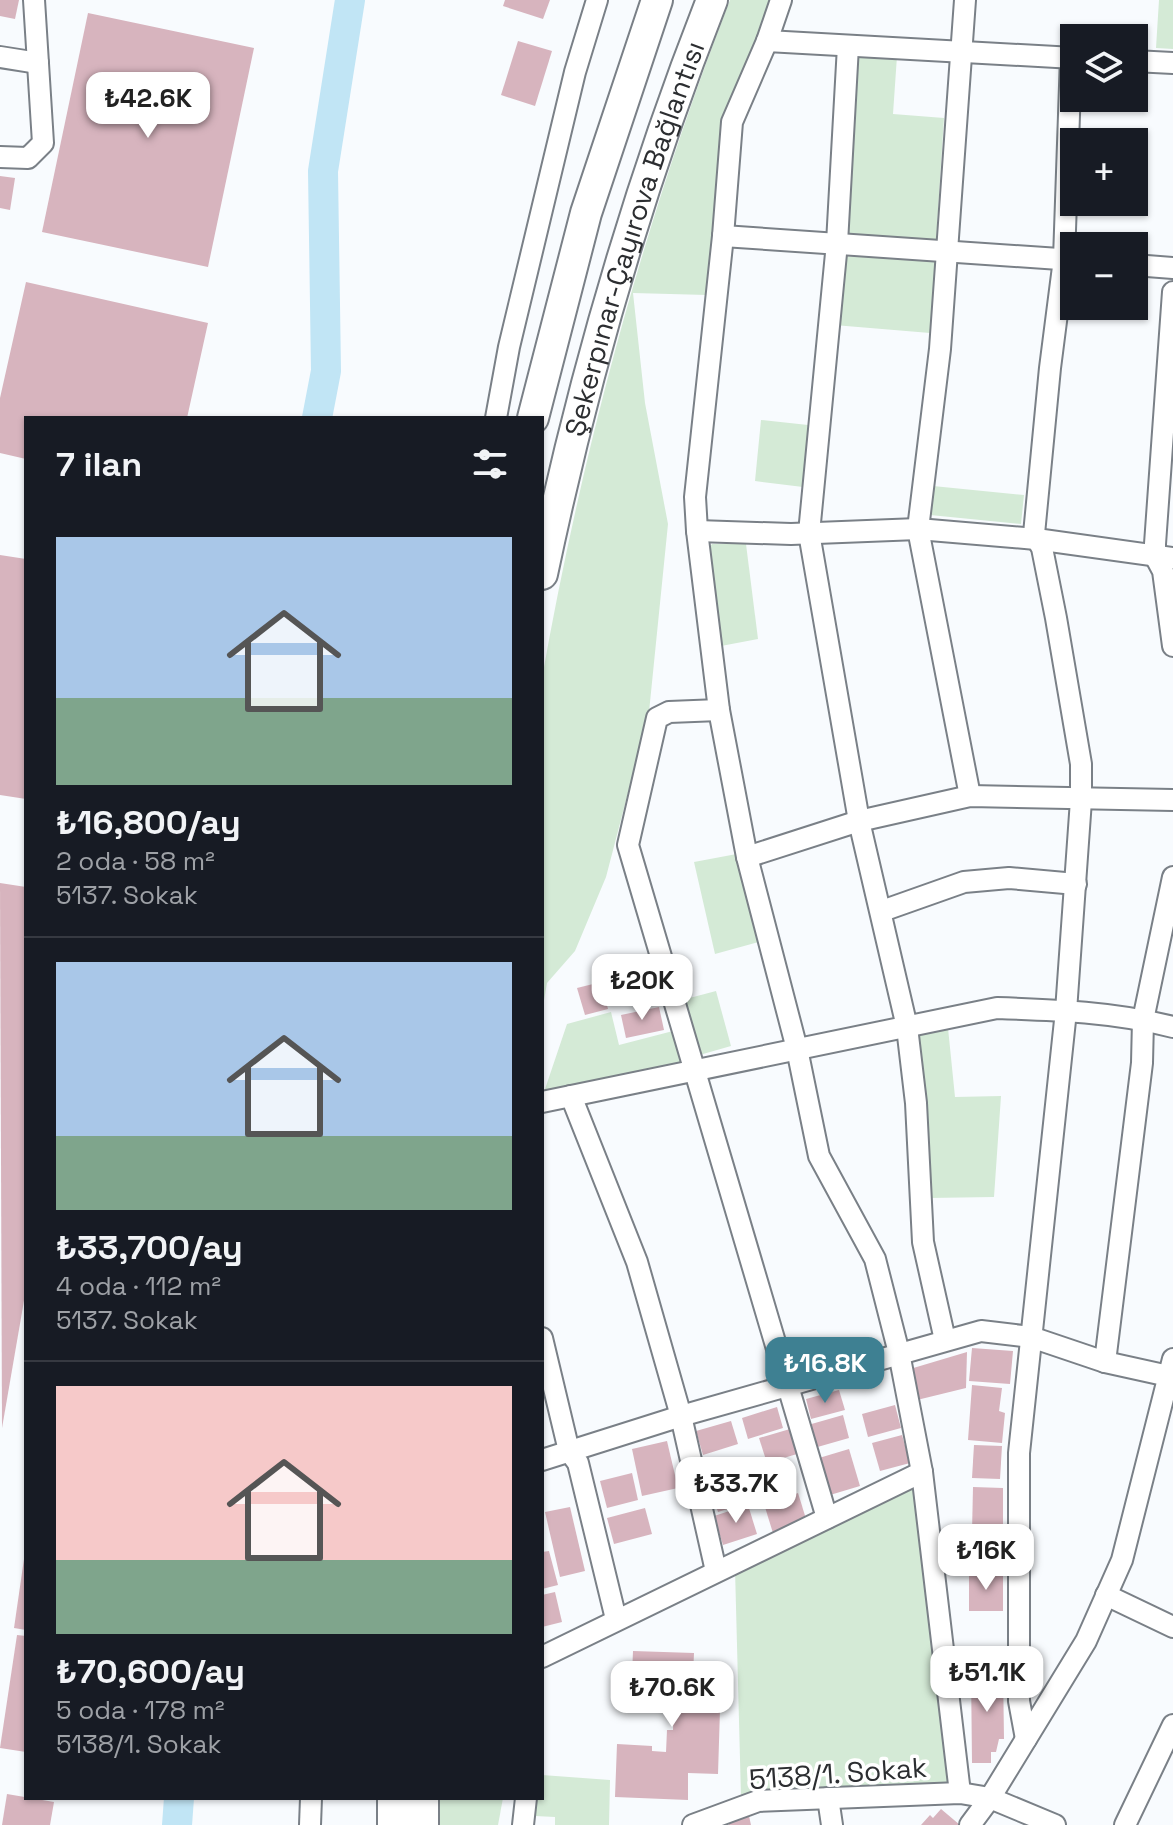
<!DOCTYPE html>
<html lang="tr">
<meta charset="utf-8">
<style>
body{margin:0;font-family:"Space Grotesk",sans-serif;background:#242831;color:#f1f3f6;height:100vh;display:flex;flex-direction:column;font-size:30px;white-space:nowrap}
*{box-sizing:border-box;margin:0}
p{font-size:26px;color:#9ea1a6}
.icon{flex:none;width:44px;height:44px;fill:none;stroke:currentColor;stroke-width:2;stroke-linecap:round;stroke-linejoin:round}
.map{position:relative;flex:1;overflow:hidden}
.sheet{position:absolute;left:24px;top:416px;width:520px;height:1384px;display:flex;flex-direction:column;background:#171b24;border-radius:0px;box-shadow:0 2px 6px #0004}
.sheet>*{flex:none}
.fabs{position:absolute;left:1060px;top:24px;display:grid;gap:16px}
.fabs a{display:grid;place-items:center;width:88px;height:88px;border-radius:0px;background:#171b24;box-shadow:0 2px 6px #0004;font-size:40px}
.price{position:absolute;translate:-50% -68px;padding:0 18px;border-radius:16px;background:#fff;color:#222;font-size:26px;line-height:52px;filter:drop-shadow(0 2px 4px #0008)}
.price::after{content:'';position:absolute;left:50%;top:48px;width:24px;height:18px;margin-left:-12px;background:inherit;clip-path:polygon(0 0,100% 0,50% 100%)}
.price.selected{background:#3e8092;color:#fff}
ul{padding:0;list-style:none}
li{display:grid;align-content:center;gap:16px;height:424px;padding:0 32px}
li+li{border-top:2px solid #363941}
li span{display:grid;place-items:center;height:248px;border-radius:0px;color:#555}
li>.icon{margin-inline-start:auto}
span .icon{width:144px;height:144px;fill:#fffc;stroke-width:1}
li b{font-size:34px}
h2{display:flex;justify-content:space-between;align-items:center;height:96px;padding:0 32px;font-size:34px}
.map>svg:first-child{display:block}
.green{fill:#d4ead6}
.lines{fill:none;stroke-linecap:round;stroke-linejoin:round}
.river{stroke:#c1e5f5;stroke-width:30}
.building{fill:#d7b4be}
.minor-casing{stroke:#7a8087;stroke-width:24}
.highway-casing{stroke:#7a8087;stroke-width:34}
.minor{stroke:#fff;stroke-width:20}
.highway{stroke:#fff;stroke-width:30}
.labels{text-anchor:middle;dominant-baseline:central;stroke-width:7;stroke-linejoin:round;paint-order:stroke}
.street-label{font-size:28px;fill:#2c2e31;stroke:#fff}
</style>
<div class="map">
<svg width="1173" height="1825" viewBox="0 0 1173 1825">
<rect width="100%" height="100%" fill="#f8fbfe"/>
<g class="green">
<path d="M730,0H771L762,37L723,115L707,295L633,293L645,403L668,524L649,712L606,877L575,951L547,983L542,1012V678C583,447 645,219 730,0Z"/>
<path d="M1159,0H1173V49L1156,48Z"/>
<path d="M855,53L897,56L893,114L944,118L936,242L843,236Z"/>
<path d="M840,256L936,260L930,333L834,325Z"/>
<path d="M761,420L808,425L803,487L755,481Z"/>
<path d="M933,486L1024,495L1021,524L930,515Z"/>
<path d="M712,544H746L758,639L721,646L709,548Z"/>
<path d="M742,853L766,940L715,954L694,862Z"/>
<path d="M716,991L731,1046L696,1056L682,1000Z"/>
<path d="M611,1012L619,1045L673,1031L681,1063L543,1095L567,1024Z"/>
<path d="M948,1028L955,1097L1001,1096L994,1197L929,1198L917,1032Z"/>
<path d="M906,1486L916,1491L950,1774L945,1786L741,1797L735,1569Z"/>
<path d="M542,1775L610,1780L609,1825H555V1817L535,1816L536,1798H542Z"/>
<path d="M440,1798H503L498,1825H440Z"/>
</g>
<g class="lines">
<g class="river">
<path d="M317,418L326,371L323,171L350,0"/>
<path d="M177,1825L179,1798"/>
</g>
</g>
<g class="building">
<path d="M0,0H19L15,19L0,16Z"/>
<path d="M505,0H550L543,19L503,6Z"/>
<path d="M88,13L254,48L208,267L42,232Z"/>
<path d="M518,41L552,51L535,106L501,95Z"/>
<path d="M0,176L15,178L10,210L0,208Z"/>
<path d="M26,282L208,323L187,418H26V459L0,453V398Z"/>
<path d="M0,555L26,559V799L0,795Z"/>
<path d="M0,883L26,887V1289L2,1428Z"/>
<path d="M650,975L657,999L623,1006L616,982Z"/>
<path d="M601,982L608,1009L585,1015L577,988Z"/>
<path d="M659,1007L664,1030L626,1038L621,1015Z"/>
<path d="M972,1348L1013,1351L1010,1384L969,1381Z"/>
<path d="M967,1352L966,1388L917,1400L910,1369Z"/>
<path d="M972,1385L1002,1388L999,1411L1005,1413L1002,1443L968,1440Z"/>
<path d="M839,1390L845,1410L811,1419L806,1399Z"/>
<path d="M895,1405L901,1428L868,1437L862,1414Z"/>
<path d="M777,1407L783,1428L748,1439L742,1418Z"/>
<path d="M843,1415L849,1438L814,1448L808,1425Z"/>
<path d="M731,1421L738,1444L703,1455L696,1431Z"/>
<path d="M790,1429L797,1454L767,1463L759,1438Z"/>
<path d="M902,1435L910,1463L880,1471L872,1443Z"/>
<path d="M667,1441L678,1488L642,1496L632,1449Z"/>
<path d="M974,1445L1002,1446L1000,1479L972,1478Z"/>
<path d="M849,1449L860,1486L830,1495L819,1458Z"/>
<path d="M788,1466L795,1489L761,1500L754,1477Z"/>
<path d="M632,1473L638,1500L607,1508L600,1481Z"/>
<path d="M744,1477L752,1501L718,1512L710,1488Z"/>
<path d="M973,1487L1003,1488V1533H972Z"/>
<path d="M798,1493L807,1522L773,1533L764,1504Z"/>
<path d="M748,1505L757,1534L723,1545L714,1516Z"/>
<path d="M570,1507L585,1571L560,1577L545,1512Z"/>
<path d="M645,1508L652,1534L614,1544L607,1518Z"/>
<path d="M549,1551L558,1585L542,1589V1552Z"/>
<path d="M24,1559H26V1630L14,1628Z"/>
<rect x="969" y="1574" width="34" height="37"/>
<path d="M555,1592L562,1622L542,1627V1595Z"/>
<path d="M17,1635L26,1636V1752L0,1748Z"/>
<path d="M633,1651L694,1653L693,1676L721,1677L718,1774L688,1773V1800L615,1797L617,1744L652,1746V1751L666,1752L667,1730H673L674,1695L654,1694V1698H631Z"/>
<path d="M971,1670H1003L1004,1739H999L996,1752H991V1763H972Z"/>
<path d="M7,1794L54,1802L50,1825H2Z"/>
<path d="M941,1809L960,1825H921L930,1815L933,1818Z"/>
<path d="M749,1816L751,1825H729L728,1821Z"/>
</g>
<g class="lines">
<g class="minor-casing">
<g id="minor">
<path d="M781,0L767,41L732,122L723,236L695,497L697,531L719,710L747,857L797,1049L819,1156L875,1259L899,1353L922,1472L960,1793"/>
<path d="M965,0L940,349L918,529L970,796"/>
<path d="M767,41L1074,58"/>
<path d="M848,46L837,243L809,533L859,821L907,1027L916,1103L923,1242L945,1340"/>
<path d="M0,57L38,63"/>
<path d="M1134,61L1173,63"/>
<path d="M0,157L28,158L43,143L34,0"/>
<path d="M723,236L1074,260"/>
<path d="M1134,265L1173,268"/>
<path d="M1173,292L1155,544V556L1163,571L1173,646"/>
<path d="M496,418L509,347L575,72L597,0"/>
<path d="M697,531L791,534L918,529L1036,539L1173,558"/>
<path d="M719,710L669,712L657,718L628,845L827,1518"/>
<path d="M747,857L859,821L970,796L1173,800"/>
<path d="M882,911L964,882L1009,878L1076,884"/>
<path d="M571,1096L637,1262L681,1416L716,1571"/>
<path d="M542,1102L997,1008C1056,1010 1115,1012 1173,1027"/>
<path d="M542,1338L569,1451L578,1463L616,1619"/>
<path d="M1105,1362L1142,1063L1143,1020L1173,877"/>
<path d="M542,1460L681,1416L981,1331L1031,1337L1105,1362L1173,1377"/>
<path d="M1106,1595L1173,1627"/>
<path d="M542,1657L922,1472"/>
<path d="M1026,1739L1019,1701V1453L1066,1011L1081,800V764L1056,618L1042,548L1034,534L1050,368L1064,259L1071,57"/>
<path d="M828,1798L832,1825"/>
<path d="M310,1825L311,1798"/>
<path d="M523,1825L526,1798"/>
<path d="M693,1825L758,1801L960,1793L990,1798L1055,1825"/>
<path d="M970,1825L990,1798L1086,1641L1122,1560L1173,1359"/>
<path d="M1125,1825L1173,1725"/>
</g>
</g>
<g class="highway-casing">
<g id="highway">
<path d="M533,418L586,213L657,0"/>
<path id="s1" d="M542,574C583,379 639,185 712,0"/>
<path d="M393,1825V1798"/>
<path d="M423,1825V1798"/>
</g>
</g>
<use href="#minor" class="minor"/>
<use href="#highway" class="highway"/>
</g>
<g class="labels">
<g class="street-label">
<text stroke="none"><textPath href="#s1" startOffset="348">Şekerpınar-Çayırova Bağlantısı</textPath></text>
<text transform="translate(838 1773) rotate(-4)">5138/1. Sokak</text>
</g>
</g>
</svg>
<div class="fabs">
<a><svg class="icon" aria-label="layers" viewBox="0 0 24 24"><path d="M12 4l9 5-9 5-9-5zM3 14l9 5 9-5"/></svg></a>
<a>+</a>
<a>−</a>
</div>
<b class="price" style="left:148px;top:140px">₺42.6K</b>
<b class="price" style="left:642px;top:1022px">₺20K</b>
<b class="price selected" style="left:825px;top:1405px">₺16.8K</b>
<b class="price" style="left:736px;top:1525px">₺33.7K</b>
<b class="price" style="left:986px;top:1592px">₺16K</b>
<b class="price" style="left:987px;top:1714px">₺51.1K</b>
<b class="price" style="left:672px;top:1729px">₺70.6K</b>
<section class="sheet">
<h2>7 ilan<svg class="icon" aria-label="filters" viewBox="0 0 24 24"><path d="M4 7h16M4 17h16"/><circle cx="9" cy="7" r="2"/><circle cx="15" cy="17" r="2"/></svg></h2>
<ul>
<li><span style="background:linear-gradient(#a9c7e8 65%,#7fa58c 0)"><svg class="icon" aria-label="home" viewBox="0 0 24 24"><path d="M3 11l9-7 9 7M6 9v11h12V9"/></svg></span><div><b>₺16,800/ay</b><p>2 oda · 58 m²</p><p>5137. Sokak</p></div></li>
<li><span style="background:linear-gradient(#a9c7e8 70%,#7fa58c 0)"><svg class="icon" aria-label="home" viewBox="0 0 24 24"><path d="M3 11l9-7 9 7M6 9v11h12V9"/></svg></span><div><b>₺33,700/ay</b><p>4 oda · 112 m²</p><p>5137. Sokak</p></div></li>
<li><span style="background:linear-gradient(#f6c9c9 70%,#7fa58c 0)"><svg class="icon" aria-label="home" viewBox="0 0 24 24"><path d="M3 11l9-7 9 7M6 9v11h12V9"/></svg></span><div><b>₺70,600/ay</b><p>5 oda · 178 m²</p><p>5138/1. Sokak</p></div></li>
</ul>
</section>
</div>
